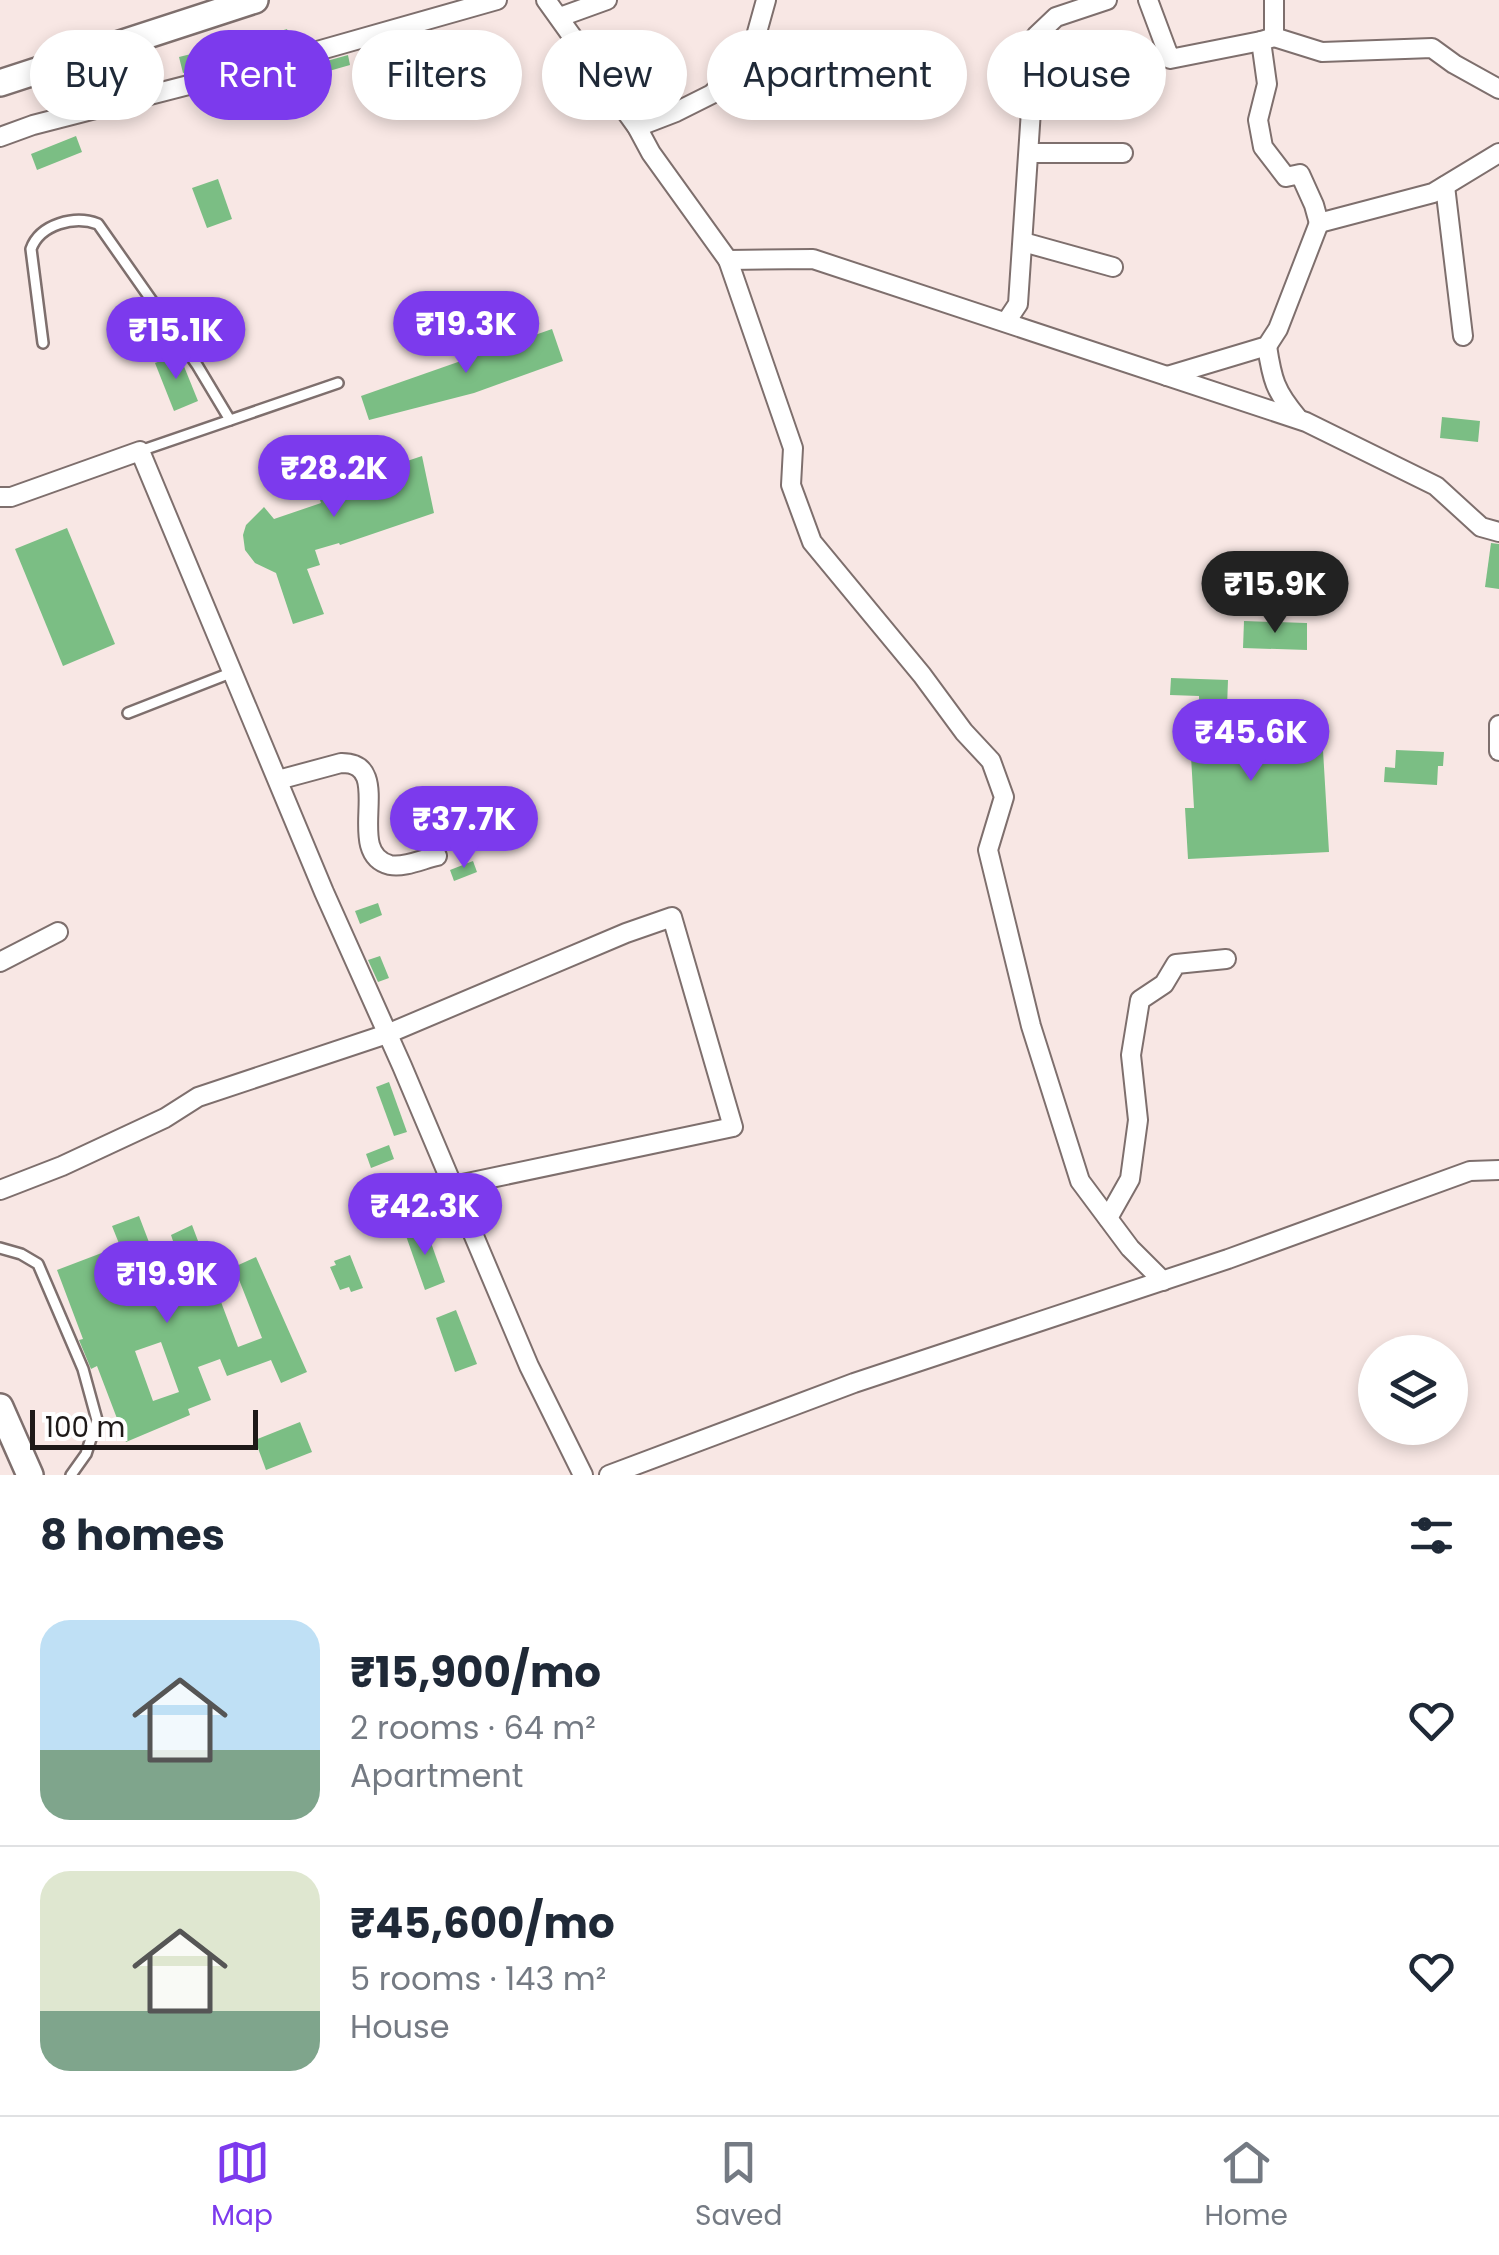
<!DOCTYPE html>
<meta charset="utf-8">
<style>
body{margin:0;font-family:Poppins,sans-serif;background:#f2f2f3;color:#1f2937;height:100vh;display:flex;flex-direction:column;font-size:38px;white-space:nowrap}
*{box-sizing:border-box;margin:0}
p{font-size:32px;color:#747a83}
.icon{flex:none;width:55px;height:55px;fill:none;stroke:currentColor;stroke-width:2;stroke-linecap:round;stroke-linejoin:round}
.map{position:relative;height:1475px;overflow:hidden}
.side{display:flex;flex-direction:column;background:#fff;flex:1}
.side>*{flex:none}
.banner{position:absolute;left:30px;top:30px;width:1440px;height:90px;display:flex;gap:20px}
.tools{position:absolute;left:1358px;top:1335px;display:grid;gap:20px}
.tools a{display:grid;place-items:center;width:110px;height:110px;border-radius:50%;background:#fff;box-shadow:0 5px 15px #0003;font-size:50px}
.scale{position:absolute;left:30px;bottom:25px;width:228px;box-sizing:border-box;padding-left:10px;border:5px solid #1e1918;border-top:0;font-size:28px;line-height:35px;white-space:nowrap;color:#1e1918;-webkit-text-stroke:8px #fff;paint-order:stroke}
.price{position:absolute;translate:-50% -85px;padding:0 22px;border-radius:35px;background:#7c3aed;color:#fff;font-size:32px;line-height:65px;filter:drop-shadow(0 2px 5px #0008)}
.price::after{content:'';position:absolute;left:50%;top:60px;width:30px;height:22px;margin-left:-15px;background:inherit;clip-path:polygon(0 0,100% 0,50% 100%)}
.price.active{background:#222;color:#fff}
ul{padding:0;list-style:none}
li{display:flex;align-items:center;gap:30px;height:250px;padding:0 40px}
li+li{border-top:2px solid #e0e1e3}
li span{display:grid;place-items:center;flex:none;width:280px;height:200px;border-radius:30px;color:#555}
li>.icon{margin-inline-start:auto}
span .icon{width:120px;height:120px;fill:#fffc;stroke-width:1}
li b{font-size:42px}
h2{display:flex;justify-content:space-between;align-items:center;height:120px;padding:0 40px;font-size:42px}
.tag{padding:0 35px;border-radius:45px;background:#fff;box-shadow:0 5px 15px #0003;font-size:35px;line-height:90px}
.tag.active{background:#7c3aed;color:#fff}
.tab-bar{display:flex;justify-content:space-around;align-items:center;height:140px;border-top:2px solid #e0e1e3;background:#fff;font-size:28px;color:#747a83}
.tab-bar a{display:grid;justify-items:center;gap:5px}
.tab-bar .active{color:#7c3aed}
.map>svg:first-child{display:block}
.building{fill:#7bbe84;fill-rule:evenodd}
.lines{fill:none;stroke-linecap:round;stroke-linejoin:round}
.lane-casing{stroke:#7e6f6d;stroke-width:14}
.street-casing{stroke:#7e6f6d;stroke-width:22}
.secondary-casing{stroke:#7e6f6d;stroke-width:30}
.lane{stroke:#fff;stroke-width:9}
.street{stroke:#fff;stroke-width:18}
.secondary{stroke:#fff;stroke-width:25}
</style>
<div class="map">
<svg width="1499" height="1475" viewBox="0 0 1499 1475">
<rect width="100%" height="100%" fill="#f8e7e4"/>
<g class="building">
<path d="M287,29L292,45L266,52L261,37Z"/>
<path d="M397,42L400,55L383,59L380,46Z"/>
<path d="M231,44L235,60L183,73L179,57Z"/>
<path d="M348,55L350,65L280,85L277,75Z"/>
<path d="M156,68L160,79L77,101L76,95Z"/>
<path d="M76,136L82,152L37,170L31,154Z"/>
<path d="M218,179L232,219L207,228L192,188Z"/>
<path d="M552,329L563,361L474,393L369,420L361,396Z"/>
<path d="M179,354L198,401L174,411L155,363Z"/>
<path d="M1442,417L1480,421L1478,442L1440,438Z"/>
<path d="M342,441L354,479L422,456L434,513L340,545L339,543L315,550L320,565L307,569L324,614L293,624L276,573L255,563L245,550L243,535L246,525L264,507L274,519L321,503L304,453Z"/>
<path d="M67,528L115,644L63,666L15,549Z"/>
<path d="M1491,543L1499,544V589L1485,587Z"/>
<path d="M1244,621L1307,623V650L1243,648Z"/>
<path d="M1171,678L1228,680L1227,707H1247L1248,736L1322,733L1329,852L1188,859L1185,808H1194L1190,739H1200L1199,696L1170,695Z"/>
<path d="M1396,750L1444,752L1443,766H1438L1437,785L1384,782L1385,767L1395,768Z"/>
<path d="M473,861L477,872L454,881L450,870Z"/>
<path d="M378,903L382,915L360,924L355,911Z"/>
<path d="M380,956L389,978L378,982L368,960Z"/>
<path d="M389,1082L407,1132L394,1136L376,1087Z"/>
<path d="M389,1145L394,1159L371,1168L366,1154Z"/>
<path d="M139,1216L155,1258L176,1250L171,1235L192,1225L238,1347L262,1338L234,1267L256,1257L307,1372L281,1383L271,1360L227,1376L220,1359L198,1367L211,1400L188,1409L190,1415L126,1442L97,1366L91,1369L79,1340L83,1339L57,1270L120,1246L112,1226ZM161,1342L179,1392L153,1401L135,1351Z"/>
<path d="M425,1226L445,1282L425,1290L405,1233Z"/>
<path d="M350,1255L363,1288L351,1292L349,1287L340,1290L330,1267L336,1265L334,1261Z"/>
<path d="M456,1310L477,1364L455,1372L436,1318Z"/>
<path d="M300,1422L312,1452L266,1470L255,1440Z"/>
</g>
<g class="lines">
<g class="lane-casing">
<g id="lane">
<path d="M43,343L31,249C40,224 75,215 98,224L197,365L230,420"/>
<path d="M140,451L338,383"/>
<path d="M128,713L233,672"/>
<path d="M0,1248L21,1254L38,1264L83,1369L97,1420L86,1454L71,1475"/>
</g>
</g>
<g class="street-casing">
<g id="street">
<path d="M546,0L637,127L651,153L728,260L813,259L1306,422L1436,486L1481,527L1499,532"/>
<path d="M1148,0L1170,59L1261,41"/>
<path d="M1274,0V37L1322,52L1432,48L1454,64L1499,89"/>
<path d="M560,17L607,0"/>
<path d="M1274,37L1261,41L1267,84L1258,120L1263,147L1286,177L1300,174L1314,205L1319,223L1433,193L1499,153"/>
<path d="M637,127L676,112L712,94L751,54L766,0"/>
<path d="M0,137L33,125L282,61L497,0"/>
<path d="M1030,153H1123"/>
<path d="M1445,186L1463,336"/>
<path d="M1023,242L1113,267"/>
<path d="M728,260L793,448L791,485L812,542L922,675L964,732L991,761L1004,797L988,850L1031,1026L1080,1181L1130,1248L1163,1281"/>
<path d="M1006,322L1018,304L1036,36L1056,17L1107,0"/>
<path d="M1267,346C1272,379 1275,391 1297,417"/>
<path d="M1167,376L1267,346L1278,329L1319,223"/>
<path d="M0,497H11L140,451L324,892L402,1066L529,1366L583,1475"/>
<path d="M1499,725V751"/>
<path d="M278,780L341,763C398,762 341,853 390,865C404,868 423,859 437,856"/>
<path d="M0,962L58,932"/>
<path d="M0,1190L62,1166L165,1118L198,1097L387,1034L626,933L672,917L733,1127L453,1186"/>
<path d="M1108,1218L1130,1179L1138,1120L1131,1055L1140,1000L1164,984L1176,964L1226,959"/>
<path d="M609,1475L854,1383L1228,1259L1470,1171L1499,1170"/>
</g>
</g>
<g class="secondary-casing">
<g id="secondary">
<path d="M0,83L255,0"/>
<path d="M0,1407L30,1475"/>
</g>
</g>
<use href="#lane" class="lane"/>
<use href="#street" class="street"/>
<use href="#secondary" class="secondary"/>
</g>
</svg>
<div class="tools">
<a><svg class="icon" aria-label="layers" viewBox="0 0 24 24"><path d="M12 4l9 5-9 5-9-5zM3 14l9 5 9-5"/></svg></a>
</div>
<div class="scale">100 m</div>
<b class="price" style="left:466px;top:376px">₹19.3K</b>
<b class="price" style="left:176px;top:382px">₹15.1K</b>
<b class="price" style="left:334px;top:520px">₹28.2K</b>
<b class="price active" style="left:1275px;top:636px">₹15.9K</b>
<b class="price" style="left:1251px;top:784px">₹45.6K</b>
<b class="price" style="left:464px;top:871px">₹37.7K</b>
<b class="price" style="left:425px;top:1258px">₹42.3K</b>
<b class="price" style="left:167px;top:1326px">₹19.9K</b>
<div class="banner">
<a class="tag">Buy</a>
<a class="tag active">Rent</a>
<a class="tag">Filters</a>
<a class="tag">New</a>
<a class="tag">Apartment</a>
<a class="tag">House</a>
</div>
</div>
<section class="side">
<h2>8 homes<svg class="icon" aria-label="filters" viewBox="0 0 24 24"><path d="M4 7h16M4 17h16"/><circle cx="9" cy="7" r="2"/><circle cx="15" cy="17" r="2"/></svg></h2>
<ul>
<li><span style="background:linear-gradient(#bfe0f5 65%,#7fa58c 0)"><svg class="icon" aria-label="home" viewBox="0 0 24 24"><path d="M3 11l9-7 9 7M6 9v11h12V9"/></svg></span><div><b>₹15,900/mo</b><p>2 rooms · 64 m²</p><p>Apartment</p></div><svg class="icon" aria-label="heart" viewBox="0 0 24 24"><path d="M12 20l-8-8c-3-5 5-10 8-4 3-6 11-1 8 4z"/></svg></li>
<li><span style="background:linear-gradient(#dfe7d0 70%,#7fa58c 0)"><svg class="icon" aria-label="home" viewBox="0 0 24 24"><path d="M3 11l9-7 9 7M6 9v11h12V9"/></svg></span><div><b>₹45,600/mo</b><p>5 rooms · 143 m²</p><p>House</p></div><svg class="icon" aria-label="heart" viewBox="0 0 24 24"><path d="M12 20l-8-8c-3-5 5-10 8-4 3-6 11-1 8 4z"/></svg></li>
</ul>
</section>
<nav class="tab-bar">
<a class="active"><svg class="icon" aria-label="map" viewBox="0 0 24 24"><path d="M3 6l6-2 6 2 6-2v14l-6 2-6-2-6 2zM9 4v14M15 6v14"/></svg>Map</a>
<a><svg class="icon" aria-label="saved" viewBox="0 0 24 24"><path d="M7 4h10v16l-5-4-5 4z"/></svg>Saved</a>
<a><svg class="icon" aria-label="home" viewBox="0 0 24 24"><path d="M3 11l9-7 9 7M6 9v11h12V9"/></svg>Home</a>
</nav>
